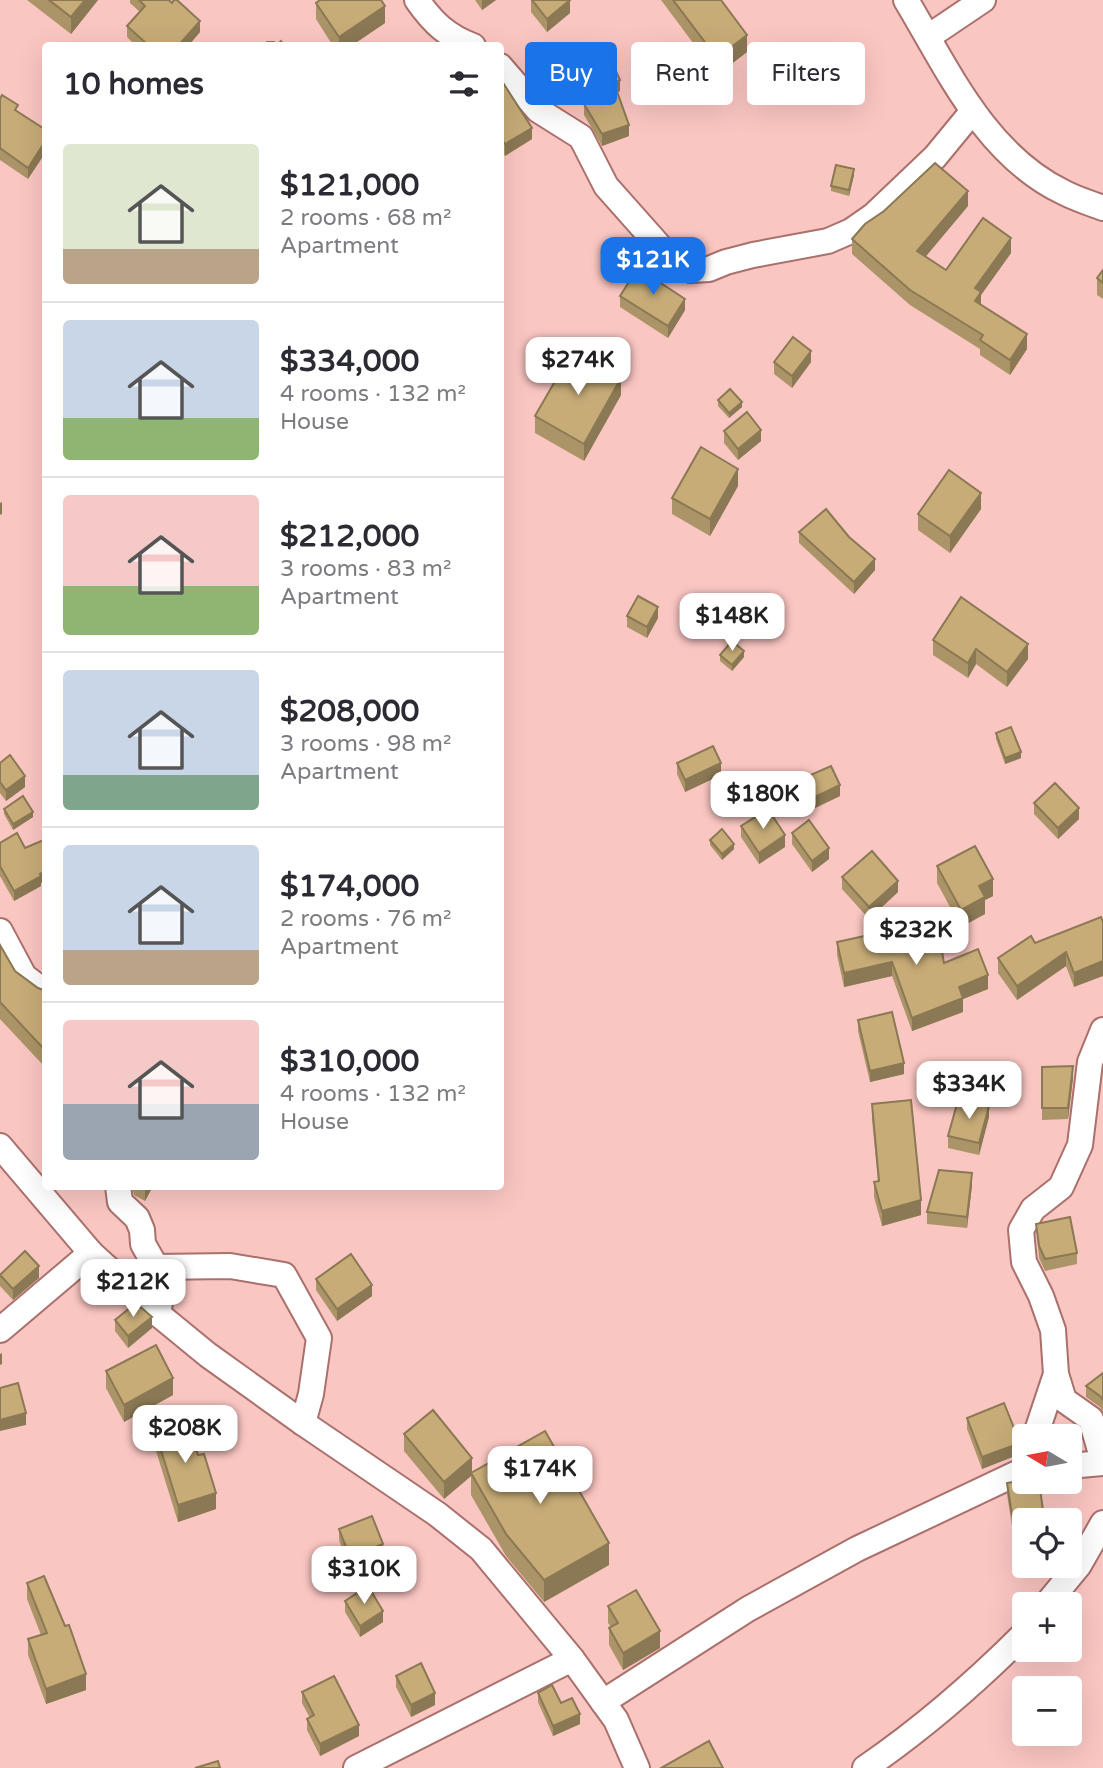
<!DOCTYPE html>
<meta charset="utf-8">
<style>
body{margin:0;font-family:"Varela Round",sans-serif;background:#f2f2f3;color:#2b2b33;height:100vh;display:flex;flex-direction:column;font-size:26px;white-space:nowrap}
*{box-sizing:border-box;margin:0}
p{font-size:23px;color:#7c7c81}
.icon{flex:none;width:38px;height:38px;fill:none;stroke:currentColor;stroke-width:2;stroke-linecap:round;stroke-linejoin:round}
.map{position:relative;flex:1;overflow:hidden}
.side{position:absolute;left:42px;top:42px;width:462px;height:1148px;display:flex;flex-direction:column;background:#fff;border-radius:7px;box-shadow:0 7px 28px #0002}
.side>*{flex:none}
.guide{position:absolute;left:525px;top:42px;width:472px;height:63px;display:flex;gap:14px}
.needle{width:46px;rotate:280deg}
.controls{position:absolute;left:1012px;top:1424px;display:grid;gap:14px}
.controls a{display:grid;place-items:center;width:70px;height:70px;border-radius:7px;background:#fff;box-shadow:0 7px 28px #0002;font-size:35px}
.price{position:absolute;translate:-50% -60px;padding:0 16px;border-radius:14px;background:#fff;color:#222;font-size:23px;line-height:46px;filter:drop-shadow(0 2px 4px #0008)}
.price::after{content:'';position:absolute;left:50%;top:42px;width:21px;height:16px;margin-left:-10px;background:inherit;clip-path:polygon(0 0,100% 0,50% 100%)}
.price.active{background:#1a73e8;color:#fff}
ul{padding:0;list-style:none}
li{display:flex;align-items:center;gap:21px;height:175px;padding:0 21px}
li+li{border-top:2px solid #e1e1e2}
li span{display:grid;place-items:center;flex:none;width:196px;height:140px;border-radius:7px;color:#555}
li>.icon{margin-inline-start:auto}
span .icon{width:84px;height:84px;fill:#fffc;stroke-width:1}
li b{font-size:30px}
h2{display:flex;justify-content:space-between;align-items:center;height:84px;padding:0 21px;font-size:30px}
.chip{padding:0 24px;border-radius:7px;background:#fff;box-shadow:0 7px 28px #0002;font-size:24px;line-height:63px}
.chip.active{background:#1a73e8;color:#fff}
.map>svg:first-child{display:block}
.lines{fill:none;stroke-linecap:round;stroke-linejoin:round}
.street-casing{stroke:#aa706c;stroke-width:28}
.street{stroke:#fff;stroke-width:24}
.wall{fill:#ab9467}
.shaded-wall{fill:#8b7854}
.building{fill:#c7ac78;stroke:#8b7854;stroke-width:2}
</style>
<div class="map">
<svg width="1103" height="1768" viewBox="0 0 1103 1768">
<rect width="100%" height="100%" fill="#fac6c2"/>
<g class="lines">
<g class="street-casing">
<g id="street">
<path d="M417,0C433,23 447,36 473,46"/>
<path d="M906,0C948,70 986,155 1063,192C1076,199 1090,203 1103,208"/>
<path d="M928,37L983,0"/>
<path d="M500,66L538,110L581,137L606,186L670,258L691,270L709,269L726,262L753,255L828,241L851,231L874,215L935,157L972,112"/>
<path d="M0,931L24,976L46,993"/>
<path d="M1103,1030L1090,1062L1080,1145L1061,1187L1033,1209L1021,1230L1024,1262L1041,1296L1053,1330L1056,1374L1064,1400L1091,1419L1103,1461"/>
<path d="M0,1146L91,1253L158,1314L208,1355L303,1423L437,1514L481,1549L572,1659L616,1720L637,1768"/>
<path d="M118,1186L120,1202L137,1218L142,1230L143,1244L156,1267L162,1291L158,1314"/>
<path d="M156,1267L230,1266L284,1275L319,1338L311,1394L303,1423"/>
<path d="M0,1330L91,1253"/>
<path d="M1035,1437L1056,1374"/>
<path d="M1069,1466L1103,1463"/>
<path d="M1046,1605L1079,1565L1103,1523"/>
<path d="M603,1702L748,1609L857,1549L1024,1470"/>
<path d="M356,1768L572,1659"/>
<path d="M865,1768C922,1729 975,1683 1024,1634"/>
</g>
</g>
<use href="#street" class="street"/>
</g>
<g class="wall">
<path d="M27,0H98L71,34Z"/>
<path d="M130,0H169L200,32L188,46H136L127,37V26L140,12L130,3Z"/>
<path d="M475,0H496L482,10Z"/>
<path d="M531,0H570V13L547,32L531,12Z"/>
<path d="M661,0H721L747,52L717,75Z"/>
<path d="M316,3L385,23L351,46H333L316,19Z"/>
<path d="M579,75L620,91L618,92L629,136L602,146L584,115V104L587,103L579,86Z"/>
<path d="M500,78L532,139L505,156L500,148Z"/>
<path d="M0,99L18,112L46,130L28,179L0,160Z"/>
<path d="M854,175L849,196L831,191V186Z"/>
<path d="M968,206L925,257L946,270L1011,253L981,295V304L1027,349L1010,375L980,355V349L910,305L852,254V239Z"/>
<path d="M1103,270V299L1097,295V278Z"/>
<path d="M620,296L685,310L668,338L620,307Z"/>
<path d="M774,362H811L792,388L774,374Z"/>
<path d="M621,395L584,461L535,433V416Z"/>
<path d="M718,400L742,407L729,418L718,406Z"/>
<path d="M724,431L761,441L738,460L724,443Z"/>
<path d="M738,486L710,536L672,514V498Z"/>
<path d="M981,509L950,553L918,530V514Z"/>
<path d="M799,532L849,537L875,570L854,594L799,543Z"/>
<path d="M627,616L658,618L647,638L627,627Z"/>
<path d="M933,640L1028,659L1007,687L976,664L968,678L933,655Z"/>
<path d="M720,655L744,657L732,671L720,661Z"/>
<path d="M996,733L1021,758L1005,764L996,739Z"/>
<path d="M0,763L25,787L6,801L0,793Z"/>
<path d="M677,763L721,775L685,792L677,774Z"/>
<path d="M806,777L840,796L815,808L806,789Z"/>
<path d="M1034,803L1079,819L1058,839L1034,814Z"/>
<path d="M4,809L33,817L13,830L4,814Z"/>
<path d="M741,826L785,847L759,864L741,837Z"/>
<path d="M792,833L829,859L812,872L792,844Z"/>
<path d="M710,840L734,849L722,860L710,845Z"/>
<path d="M0,843L41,883V886L14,901L0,876Z"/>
<path d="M937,866L993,896L985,900V914L961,927L937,883Z"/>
<path d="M842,877L898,892L869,919L842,889Z"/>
<path d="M1101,917L1074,987L1066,966L1017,1000L998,973V958Z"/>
<path d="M885,940L944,963L988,989L963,999V1012L912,1031L892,976L844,987L837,955V942Z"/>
<path d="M0,945L15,971L38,988L45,991L43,1065L0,1019Z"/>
<path d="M858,1020L904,1074L870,1082L858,1031Z"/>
<path d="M1042,1067L1073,1078L1068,1119L1042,1120Z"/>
<path d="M872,1104L921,1215L882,1226L874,1197V1182L878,1181L872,1119Z"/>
<path d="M46,1115V1132L44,1128V1116Z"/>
<path d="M989,1117L979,1155L948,1148V1136Z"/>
<path d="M972,1185L967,1228L927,1224V1212Z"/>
<path d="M132,1186H153L145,1201L134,1195Z"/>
<path d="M1036,1224L1077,1253V1264L1045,1271L1039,1258Z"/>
<path d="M0,1275L39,1278L13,1300L0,1286Z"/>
<path d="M316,1279L372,1296L337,1321L316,1290Z"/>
<path d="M115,1320L152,1328L128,1348L115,1331Z"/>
<path d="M106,1371L173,1395L124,1422L106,1388Z"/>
<path d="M1103,1373V1412L1100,1407L1086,1397V1386Z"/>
<path d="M967,1418L1020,1454L982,1469L967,1429Z"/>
<path d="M156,1434L216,1509L178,1522L156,1451Z"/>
<path d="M404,1434L472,1472L609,1565L544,1602L506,1556L471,1495V1476L444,1499L404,1451Z"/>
<path d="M1007,1483L1043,1510V1521H1024V1524L1012,1526L1007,1494Z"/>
<path d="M339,1529L383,1555L350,1569L339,1540Z"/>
<path d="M27,1583L65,1626L86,1690L46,1704L28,1655V1639L41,1635L27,1599Z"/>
<path d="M345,1601L383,1622L360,1637L345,1612Z"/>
<path d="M608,1606L660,1648L623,1670L609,1645V1628L611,1627L608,1623Z"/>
<path d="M396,1676L435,1705L411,1717L396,1687Z"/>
<path d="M302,1692L359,1736L320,1756L307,1730V1719L310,1718L302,1703Z"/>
<path d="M538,1693L561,1703L580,1724L553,1736L538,1702Z"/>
</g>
<g class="shaded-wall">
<path d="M85,0H98L71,34V17Z"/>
<path d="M482,0H496L482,10Z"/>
<path d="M570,0V13L547,32V19Z"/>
<path d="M385,6V23L351,46H339V37Z"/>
<path d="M200,21V32L188,46H178Z"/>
<path d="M747,35V52L717,75V58Z"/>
<path d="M620,80V91L614,94V83Z"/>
<path d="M629,125V136L602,146V134Z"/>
<path d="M532,128V139L505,156V144Z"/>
<path d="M46,140V152L28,179V168Z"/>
<path d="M854,169V175L849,196V190Z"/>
<path d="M968,191V206L917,267V251Z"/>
<path d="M1011,238V253L981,295V307L975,316V288Z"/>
<path d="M685,299V310L668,338V326Z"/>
<path d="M1027,334V349L1010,375V360Z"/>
<path d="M811,351V362L792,388V376Z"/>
<path d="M621,378V395L584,461V444Z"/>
<path d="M742,402V407L729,418V413Z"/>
<path d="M761,430V441L738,460V449Z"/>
<path d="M738,469V486L710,536V519Z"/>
<path d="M981,493V509L950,553V536Z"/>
<path d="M2,502V514L0,515V503Z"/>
<path d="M875,559V570L854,594V582Z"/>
<path d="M658,607V618L647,638V627Z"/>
<path d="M1028,644V659L1007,687V672Z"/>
<path d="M976,649V664L968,678V663Z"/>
<path d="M744,651V657L732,671V665Z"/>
<path d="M1021,752V758L1005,764V758Z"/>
<path d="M721,763V775L685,792V780Z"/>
<path d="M25,776V787L6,801V790Z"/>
<path d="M840,785V796L815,808V797Z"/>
<path d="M1079,808V819L1058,839V828Z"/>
<path d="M33,812V817L13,830V824Z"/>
<path d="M785,835V847L759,864V853Z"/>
<path d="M734,844V849L722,860V854Z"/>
<path d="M829,848V859L812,872V861Z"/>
<path d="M46,871V881L41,883V886L14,901V891Z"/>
<path d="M993,879V896L985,900V914L961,927V910L979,886Z"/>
<path d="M898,881V892L869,919V907Z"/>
<path d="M1066,952V966L1017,1000V986Z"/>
<path d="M1103,961V976L1074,987V973Z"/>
<path d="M892,962V976L844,987V973Z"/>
<path d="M988,975V989L963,999V1012L912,1031V1018L959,987Z"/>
<path d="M46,1046V1063L43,1065V1048Z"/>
<path d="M904,1063V1074L870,1082V1071Z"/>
<path d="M1073,1066V1078L1068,1119V1108Z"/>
<path d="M989,1106V1117L979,1155V1143Z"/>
<path d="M972,1173V1185L967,1228V1217Z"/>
<path d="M147,1186H153L145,1201V1190Z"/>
<path d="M921,1200V1215L882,1226V1211Z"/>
<path d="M39,1266V1278L13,1300V1289Z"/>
<path d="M372,1285V1296L337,1321V1309Z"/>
<path d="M152,1317V1328L128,1348V1336Z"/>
<path d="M2,1353V1364L0,1365V1354Z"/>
<path d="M173,1378V1395L124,1422V1405Z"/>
<path d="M26,1413V1425L0,1431V1420Z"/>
<path d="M1020,1443V1454L982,1469V1457Z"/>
<path d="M472,1458V1475L471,1473V1476L444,1499V1482Z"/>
<path d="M216,1493V1509L178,1522V1505Z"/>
<path d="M609,1543V1565L544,1602V1580Z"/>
<path d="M383,1544V1555L350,1569V1557Z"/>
<path d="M383,1611V1622L360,1637V1626Z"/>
<path d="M660,1631V1648L623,1670V1653Z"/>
<path d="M86,1674V1690L46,1704V1689Z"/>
<path d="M435,1693V1705L411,1717V1705Z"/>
<path d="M580,1714V1724L553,1736V1726Z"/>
<path d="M359,1725V1736L320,1756V1744Z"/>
</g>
<g class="building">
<path d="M49,0H85L71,17Z"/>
<path d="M139,0H169L172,3L174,0H177L200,21L178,46H145L147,44L127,26L145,6Z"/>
<path d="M320,0H381L385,6L339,37L316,3Z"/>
<path d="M532,0H570L547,19Z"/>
<path d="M673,0H721L747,35L717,58Z"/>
<path d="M281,41L285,46H263L267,42H274L277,45Z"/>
<path d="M611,60L620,80L614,83L629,125L602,134L584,104L592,101L579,75Z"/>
<path d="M500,78L532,128L505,144L500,137Z"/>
<path d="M2,95L18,105L15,110L46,130V140L28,168L0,148V99Z"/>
<path d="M935,163L968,191L917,251L946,270L983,218L1011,238L975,288L981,292L975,301L1027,334L1010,360L980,340L983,335L910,290L852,239L865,224L884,211Z"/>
<path d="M836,165L854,169L849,190L831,186Z"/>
<path d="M638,268L685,299L668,326L620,296Z"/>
<path d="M1103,270V283L1097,278Z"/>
<path d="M793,337L811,351L792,376L774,362Z"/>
<path d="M573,350L621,378L584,444L535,416Z"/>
<path d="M730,389L742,402L729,413L718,400Z"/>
<path d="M747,412L761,430L738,449L724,431Z"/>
<path d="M701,447L738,469L710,519L672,498Z"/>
<path d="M949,470L981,493L950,536L918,514Z"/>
<path d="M826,509L849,537L875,559L854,582L799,532Z"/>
<path d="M638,596L658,607L647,627L627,616Z"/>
<path d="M961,597L1028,644L1007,672L976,649L968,663L933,640Z"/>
<path d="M732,641L744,651L732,665L720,655Z"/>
<path d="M1011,727L1021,752L1005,758L996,733Z"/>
<path d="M713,746L721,763L685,780L677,763Z"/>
<path d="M10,755L25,776L6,790L0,782V763Z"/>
<path d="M831,766L840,785L815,797L806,777Z"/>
<path d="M1055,783L1079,808L1058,828L1034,803Z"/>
<path d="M23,796L33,812L13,824L4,809Z"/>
<path d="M768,809L785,835L759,853L741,826Z"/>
<path d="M809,820L829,848L812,861L792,833Z"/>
<path d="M722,829L734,844L722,854L710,840Z"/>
<path d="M17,833L25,848L46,839V871L40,874L41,876L14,891L0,866V843Z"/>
<path d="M975,846L993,879L979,886L985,897L961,910L937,866Z"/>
<path d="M872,851L898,881L869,907L842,877Z"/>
<path d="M1101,917L1103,922V961L1074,973L1066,952L1017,986L998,958L1031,936L1035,943Z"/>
<path d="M938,929L944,963L978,949L988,975L959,987L963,998L912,1018L892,962L844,973L837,942L883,932L885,940Z"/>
<path d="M0,945L15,971L38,988L46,991V1046L43,1048L0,1002Z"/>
<path d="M892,1012L904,1063L870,1071L858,1020Z"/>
<path d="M1073,1066L1068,1108H1042V1067Z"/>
<path d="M959,1097L989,1106L979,1143L948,1136Z"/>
<path d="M911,1100L921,1200L882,1211L874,1182L879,1181L872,1104Z"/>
<path d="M939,1170L972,1173L967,1217L927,1212Z"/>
<path d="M1070,1217L1077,1253L1045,1259L1039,1246L1036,1224Z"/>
<path d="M25,1251L39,1266L13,1289L0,1275Z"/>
<path d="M351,1254L372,1285L337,1309L316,1279Z"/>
<path d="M136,1303L152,1317L128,1336L115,1320Z"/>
<path d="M156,1345L173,1378L124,1405L106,1371Z"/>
<path d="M1103,1373V1400L1100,1396L1086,1386Z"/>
<path d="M18,1383L26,1413L0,1420V1388Z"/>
<path d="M1004,1403L1020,1443L982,1457L967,1418Z"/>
<path d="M433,1410L472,1458L444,1482L404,1434Z"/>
<path d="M188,1424L198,1455L204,1454L216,1493L178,1505L156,1434Z"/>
<path d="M545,1431L609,1543L544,1580L506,1534L471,1473Z"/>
<path d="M1024,1480V1482H1039L1043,1510L1012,1515L1007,1483Z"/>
<path d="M372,1516L383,1544L350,1557L339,1529Z"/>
<path d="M44,1576L65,1626L69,1625L86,1674L46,1689L28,1639L47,1633L27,1583Z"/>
<path d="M368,1586L383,1611L360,1626L345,1601Z"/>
<path d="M636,1590L660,1631L623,1653L609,1628L618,1623L608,1606Z"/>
<path d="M421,1663L435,1693L411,1705L396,1676Z"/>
<path d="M334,1676L359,1725L320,1744L307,1719L314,1715L302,1692Z"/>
<path d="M552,1685L561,1703L572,1698L580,1714L553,1726L538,1693Z"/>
<path d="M709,1741L723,1768H661Z"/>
<path d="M218,1761L220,1768H195Z"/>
</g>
</svg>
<div class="controls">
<a><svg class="needle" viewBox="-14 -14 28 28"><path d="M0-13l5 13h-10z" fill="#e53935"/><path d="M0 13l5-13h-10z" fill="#7c7c81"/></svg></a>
<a><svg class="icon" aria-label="locate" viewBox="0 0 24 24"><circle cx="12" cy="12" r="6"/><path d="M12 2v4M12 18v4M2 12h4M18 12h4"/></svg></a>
<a>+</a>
<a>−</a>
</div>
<b class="price active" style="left:653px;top:297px">$121K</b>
<b class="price" style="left:578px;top:397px">$274K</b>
<b class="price" style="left:732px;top:653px">$148K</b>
<b class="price" style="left:763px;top:831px">$180K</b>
<b class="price" style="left:916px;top:967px">$232K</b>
<b class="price" style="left:969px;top:1121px">$334K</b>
<b class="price" style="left:133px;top:1319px">$212K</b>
<b class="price" style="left:185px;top:1465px">$208K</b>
<b class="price" style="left:540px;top:1506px">$174K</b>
<b class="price" style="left:364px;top:1606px">$310K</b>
<div class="guide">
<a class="chip active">Buy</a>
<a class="chip">Rent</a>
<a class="chip">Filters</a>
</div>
<section class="side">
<h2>10 homes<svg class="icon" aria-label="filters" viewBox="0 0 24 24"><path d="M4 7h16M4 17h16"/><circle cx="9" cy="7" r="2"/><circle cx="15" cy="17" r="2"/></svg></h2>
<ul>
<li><span style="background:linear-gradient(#dfe7d0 75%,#b9a48a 0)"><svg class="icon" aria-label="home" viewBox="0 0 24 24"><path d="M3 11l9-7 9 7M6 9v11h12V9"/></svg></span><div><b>$121,000</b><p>2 rooms · 68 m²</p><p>Apartment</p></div></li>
<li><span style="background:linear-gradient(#c9d6e8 70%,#8fb573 0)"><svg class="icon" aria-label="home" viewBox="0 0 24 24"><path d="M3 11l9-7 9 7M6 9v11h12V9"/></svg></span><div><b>$334,000</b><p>4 rooms · 132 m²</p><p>House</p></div></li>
<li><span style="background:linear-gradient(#f6c9c9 65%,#8fb573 0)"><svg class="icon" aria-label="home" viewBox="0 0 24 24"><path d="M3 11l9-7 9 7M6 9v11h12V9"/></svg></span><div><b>$212,000</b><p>3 rooms · 83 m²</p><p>Apartment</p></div></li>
<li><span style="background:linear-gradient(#c9d6e8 75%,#7fa58c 0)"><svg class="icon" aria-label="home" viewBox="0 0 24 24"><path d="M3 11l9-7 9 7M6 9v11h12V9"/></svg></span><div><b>$208,000</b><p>3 rooms · 98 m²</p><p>Apartment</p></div></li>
<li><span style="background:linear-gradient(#c9d6e8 75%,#b9a48a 0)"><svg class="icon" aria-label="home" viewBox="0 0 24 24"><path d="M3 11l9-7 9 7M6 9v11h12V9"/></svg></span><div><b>$174,000</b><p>2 rooms · 76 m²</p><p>Apartment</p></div></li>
<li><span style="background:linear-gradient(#f6c9c9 60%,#9aa5b1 0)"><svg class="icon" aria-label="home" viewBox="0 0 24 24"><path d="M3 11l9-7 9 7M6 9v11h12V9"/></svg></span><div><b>$310,000</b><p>4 rooms · 132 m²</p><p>House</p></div></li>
</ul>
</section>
</div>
